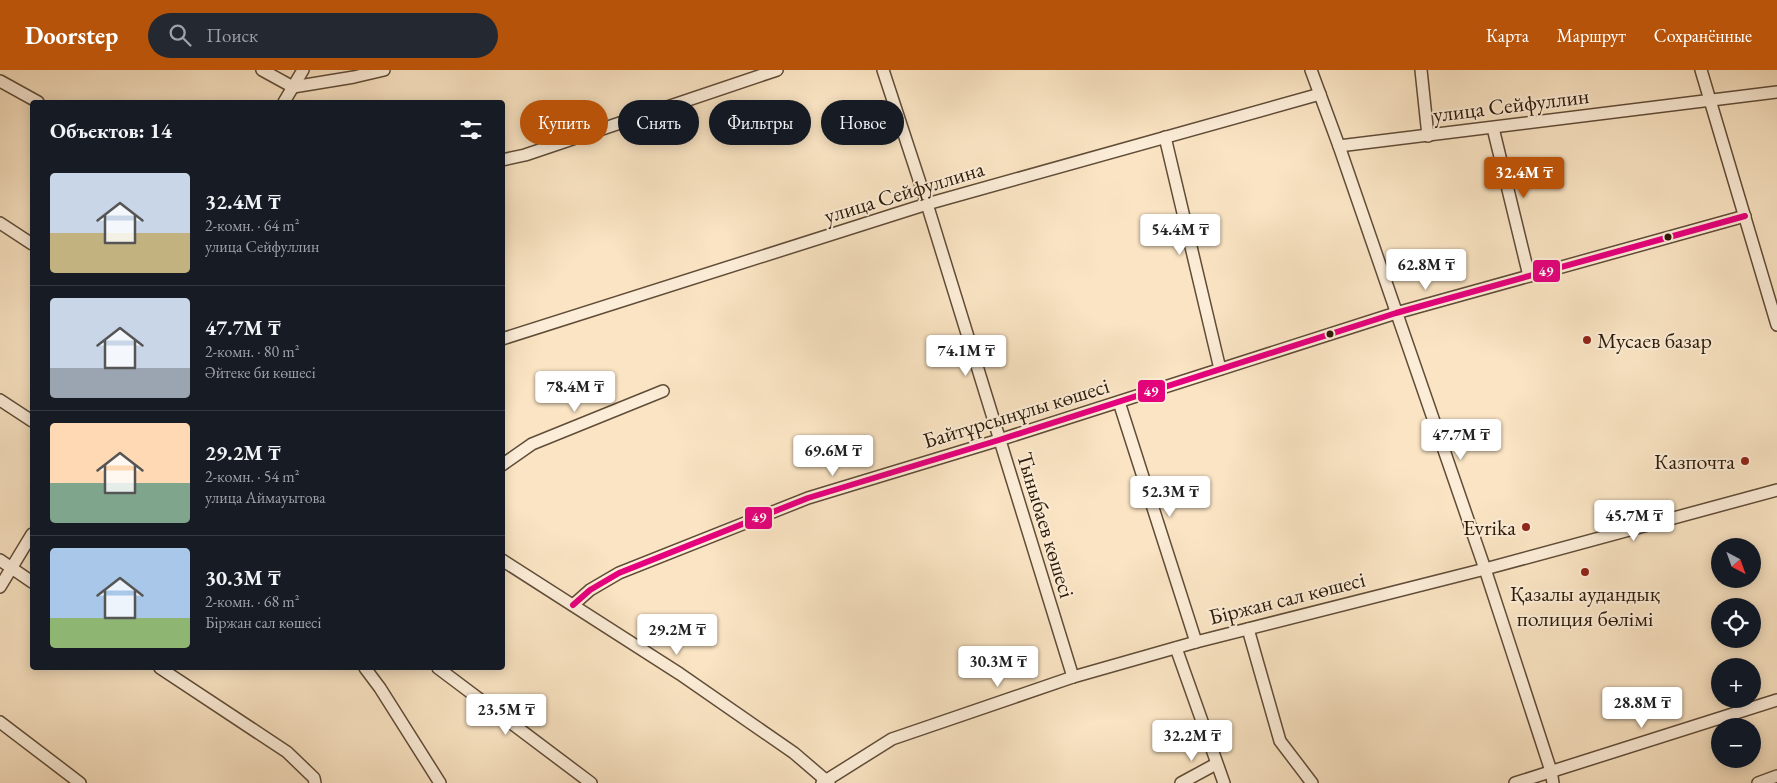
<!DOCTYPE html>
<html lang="ru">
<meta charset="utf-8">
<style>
body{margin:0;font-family:"EB Garamond",serif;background:#242831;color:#f1f3f6;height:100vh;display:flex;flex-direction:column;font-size:19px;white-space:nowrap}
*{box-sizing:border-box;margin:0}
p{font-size:16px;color:#9ea1a6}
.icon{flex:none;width:28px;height:28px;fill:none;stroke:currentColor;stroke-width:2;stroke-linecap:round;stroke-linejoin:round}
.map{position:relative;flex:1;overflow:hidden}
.drawer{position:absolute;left:30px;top:30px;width:475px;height:570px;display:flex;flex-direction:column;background:#171b24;border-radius:5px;box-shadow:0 2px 12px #0003}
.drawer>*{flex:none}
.top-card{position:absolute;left:520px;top:30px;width:475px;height:45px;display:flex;gap:10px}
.needle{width:32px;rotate:139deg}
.tools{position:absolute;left:1711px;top:468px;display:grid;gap:10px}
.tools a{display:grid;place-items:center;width:50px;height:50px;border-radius:50%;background:#171b24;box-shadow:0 2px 12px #0003;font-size:25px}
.price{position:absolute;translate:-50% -42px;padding:0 11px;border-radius:5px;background:#fff;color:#222;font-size:16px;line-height:32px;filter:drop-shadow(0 1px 2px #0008)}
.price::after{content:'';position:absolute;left:50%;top:30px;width:15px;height:11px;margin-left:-8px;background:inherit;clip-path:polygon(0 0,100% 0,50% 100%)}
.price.current{background:#b45309;color:#fff}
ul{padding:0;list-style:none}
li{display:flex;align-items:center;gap:15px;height:125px;padding:0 20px}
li+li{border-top:1px solid #363941}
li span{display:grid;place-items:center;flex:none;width:140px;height:100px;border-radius:5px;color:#555}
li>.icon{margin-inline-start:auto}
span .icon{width:60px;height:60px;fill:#fffc;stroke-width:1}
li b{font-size:21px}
h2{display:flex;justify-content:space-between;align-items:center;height:60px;padding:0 20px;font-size:21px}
.tag{padding:0 18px;border-radius:22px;background:#171b24;box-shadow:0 2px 12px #0003;font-size:18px;line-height:45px}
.tag.current{background:#b45309;color:#fff}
header{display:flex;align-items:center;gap:30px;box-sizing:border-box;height:70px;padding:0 25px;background:#b45309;color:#fff}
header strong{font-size:24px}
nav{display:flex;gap:28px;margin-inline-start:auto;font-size:18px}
.search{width:350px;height:45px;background:#242831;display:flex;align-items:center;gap:12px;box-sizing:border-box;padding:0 18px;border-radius:28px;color:#9ea1a6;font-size:19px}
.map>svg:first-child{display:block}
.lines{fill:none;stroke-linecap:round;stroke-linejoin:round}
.street-casing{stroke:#604c37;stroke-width:14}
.street{stroke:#fcedd8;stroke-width:11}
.bus-1-casing{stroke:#fcedd8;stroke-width:10}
.bus-1{stroke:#e5007d;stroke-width:6}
.bus-dot{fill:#2c1a08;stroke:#fcedd8;stroke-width:2}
.poi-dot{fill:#8f2418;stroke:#fcedd8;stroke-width:2}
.labels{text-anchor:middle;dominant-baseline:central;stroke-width:4;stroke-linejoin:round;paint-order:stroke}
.street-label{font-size:22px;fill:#2c1a08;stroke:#fcedd8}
.poi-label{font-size:22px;fill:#2c1a08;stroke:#fcedd8;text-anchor:end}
.line-badge{stroke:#fcedd8;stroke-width:2}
.badge-label{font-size:14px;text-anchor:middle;font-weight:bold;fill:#fff}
</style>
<header>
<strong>Doorstep</strong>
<div class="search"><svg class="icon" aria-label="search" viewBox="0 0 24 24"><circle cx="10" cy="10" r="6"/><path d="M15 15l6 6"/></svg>Поиск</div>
<nav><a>Карта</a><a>Маршрут</a><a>Сохранённые</a></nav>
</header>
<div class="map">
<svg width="1777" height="713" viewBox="0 0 1777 713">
<rect width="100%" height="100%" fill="#fae4c3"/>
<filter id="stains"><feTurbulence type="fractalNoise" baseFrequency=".004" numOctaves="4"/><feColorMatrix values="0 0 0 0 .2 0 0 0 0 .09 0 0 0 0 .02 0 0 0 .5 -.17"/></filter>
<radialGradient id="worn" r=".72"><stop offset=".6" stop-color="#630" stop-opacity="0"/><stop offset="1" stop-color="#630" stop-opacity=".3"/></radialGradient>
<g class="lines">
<g class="street-casing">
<g id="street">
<path d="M262,0L293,17L354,7L384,0"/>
<path d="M883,0L927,134L1073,607"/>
<path d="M1311,0L1339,76L1485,499L1551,701L1553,713"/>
<path d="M1421,0L1428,66"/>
<path d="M1701,0L1777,255"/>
<path d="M0,11L38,32"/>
<path d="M284,32L303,0"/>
<path d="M1493,58L1529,206"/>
<path d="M1165,67L1220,299"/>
<path d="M1339,76L1777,22"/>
<path d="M502,90L525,85L777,0"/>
<path d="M0,153L32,174"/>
<path d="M502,269L927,134L1320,24"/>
<path d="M0,330L32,351"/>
<path d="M1119,332L1196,572"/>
<path d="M502,395L532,374L663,321"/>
<path d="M0,490L32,512"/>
<path d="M502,490L680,604L794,683L829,713"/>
<path d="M0,517L32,464"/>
<path d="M573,535L590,520L619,503L808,428L999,370L1396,243L1745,146"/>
<path d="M1248,559L1280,671L1312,713"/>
<path d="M1176,578L1224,713"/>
<path d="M160,598L287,682L314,708L315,713"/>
<path d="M365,598L380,618L440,713"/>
<path d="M438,598L591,713"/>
<path d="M0,652L80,713"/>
<path d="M822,713L892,669L1073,607L1196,572L1485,499L1777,420"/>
<path d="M1181,713L1216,694"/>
<path d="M1515,713L1777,630"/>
<path d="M1758,713L1777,706"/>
</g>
</g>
<use href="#street" class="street"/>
<g class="bus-1-casing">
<path id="bus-1" d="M573,535L590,520L619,503L808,428L999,370L1396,243L1745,146"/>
</g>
<use href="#bus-1" class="bus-1"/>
</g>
<g class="bus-dot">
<circle cx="1668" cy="167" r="4.5"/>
<circle cx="1330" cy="264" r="4.5"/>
</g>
<g class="poi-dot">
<circle cx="1587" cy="270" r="5"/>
<circle cx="1745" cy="391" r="5"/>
<circle cx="1526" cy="457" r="5"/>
<circle cx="1585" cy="502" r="5"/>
</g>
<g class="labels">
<g class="street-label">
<text transform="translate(1511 35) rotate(-7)">улица Сейфуллин</text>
<text transform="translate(904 122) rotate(-17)">улица Сейфуллина</text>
<text transform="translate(1016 343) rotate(-17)">Байтұрсынұлы көшесі</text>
<text transform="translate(1046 455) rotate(73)">Тыныбаев көшесі</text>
<text transform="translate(1287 528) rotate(-14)">Біржан сал көшесі</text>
</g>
<g class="poi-label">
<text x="1597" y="270" text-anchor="start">Мусаев базар</text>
<text x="1735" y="391">Казпочта</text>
<text x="1516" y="457">Evrika</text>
<text x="1585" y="523" text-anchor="middle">Қазалы аудандық<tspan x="1585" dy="25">полиция бөлімі</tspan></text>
</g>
</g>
<g class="line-badge">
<rect x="1532" y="189" width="29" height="24" rx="5" fill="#e5007d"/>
<rect x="1137" y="309" width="29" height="24" rx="5" fill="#e5007d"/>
<rect x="744" y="436" width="29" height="24" rx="5" fill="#e5007d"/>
</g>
<g class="badge-label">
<text x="1546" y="206">49</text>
<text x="1151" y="326">49</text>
<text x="759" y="452">49</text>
</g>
<rect width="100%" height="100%" filter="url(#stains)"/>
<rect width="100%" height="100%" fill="url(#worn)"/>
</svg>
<div class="tools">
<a><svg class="needle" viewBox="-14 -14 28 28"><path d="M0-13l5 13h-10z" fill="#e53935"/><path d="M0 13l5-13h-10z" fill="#9ea1a6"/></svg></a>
<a><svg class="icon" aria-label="locate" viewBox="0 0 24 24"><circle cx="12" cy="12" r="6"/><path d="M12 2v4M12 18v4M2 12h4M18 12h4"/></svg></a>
<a>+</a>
<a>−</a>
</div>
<b class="price current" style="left:1524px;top:129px">32.4M ₸</b>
<b class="price" style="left:1180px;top:186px">54.4M ₸</b>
<b class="price" style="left:1426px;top:221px">62.8M ₸</b>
<b class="price" style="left:966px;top:307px">74.1M ₸</b>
<b class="price" style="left:575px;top:343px">78.4M ₸</b>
<b class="price" style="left:1461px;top:391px">47.7M ₸</b>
<b class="price" style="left:833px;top:407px">69.6M ₸</b>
<b class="price" style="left:1170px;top:448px">52.3M ₸</b>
<b class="price" style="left:1634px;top:472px">45.7M ₸</b>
<b class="price" style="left:677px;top:586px">29.2M ₸</b>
<b class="price" style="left:998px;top:618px">30.3M ₸</b>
<b class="price" style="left:1642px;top:659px">28.8M ₸</b>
<b class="price" style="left:506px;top:666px">23.5M ₸</b>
<b class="price" style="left:1192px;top:692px">32.2M ₸</b>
<div class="top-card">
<a class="tag current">Купить</a>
<a class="tag">Снять</a>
<a class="tag">Фильтры</a>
<a class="tag">Новое</a>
</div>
<section class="drawer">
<h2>Объектов: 14<svg class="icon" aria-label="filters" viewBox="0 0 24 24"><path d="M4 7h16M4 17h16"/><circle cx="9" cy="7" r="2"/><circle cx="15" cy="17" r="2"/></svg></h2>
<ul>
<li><span style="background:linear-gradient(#c9d6e8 60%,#c2b280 0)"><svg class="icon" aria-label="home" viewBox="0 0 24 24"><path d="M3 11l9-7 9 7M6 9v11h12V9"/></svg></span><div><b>32.4M ₸</b><p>2-комн. · 64 m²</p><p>улица Сейфуллин</p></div></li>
<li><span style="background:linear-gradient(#c9d6e8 70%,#9aa5b1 0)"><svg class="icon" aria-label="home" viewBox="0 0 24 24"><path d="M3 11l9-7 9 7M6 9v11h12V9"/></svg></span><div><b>47.7M ₸</b><p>2-комн. · 80 m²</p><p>Әйтеке би көшесі</p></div></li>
<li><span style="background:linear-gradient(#ffd9b3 60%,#7fa58c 0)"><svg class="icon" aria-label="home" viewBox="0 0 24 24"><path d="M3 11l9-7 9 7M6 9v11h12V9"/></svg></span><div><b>29.2M ₸</b><p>2-комн. · 54 m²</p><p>улица Аймауытова</p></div></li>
<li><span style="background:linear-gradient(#a9c7e8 70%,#8fb573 0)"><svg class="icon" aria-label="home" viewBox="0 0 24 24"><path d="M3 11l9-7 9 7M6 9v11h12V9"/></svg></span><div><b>30.3M ₸</b><p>2-комн. · 68 m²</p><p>Біржан сал көшесі</p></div></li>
</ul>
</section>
</div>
